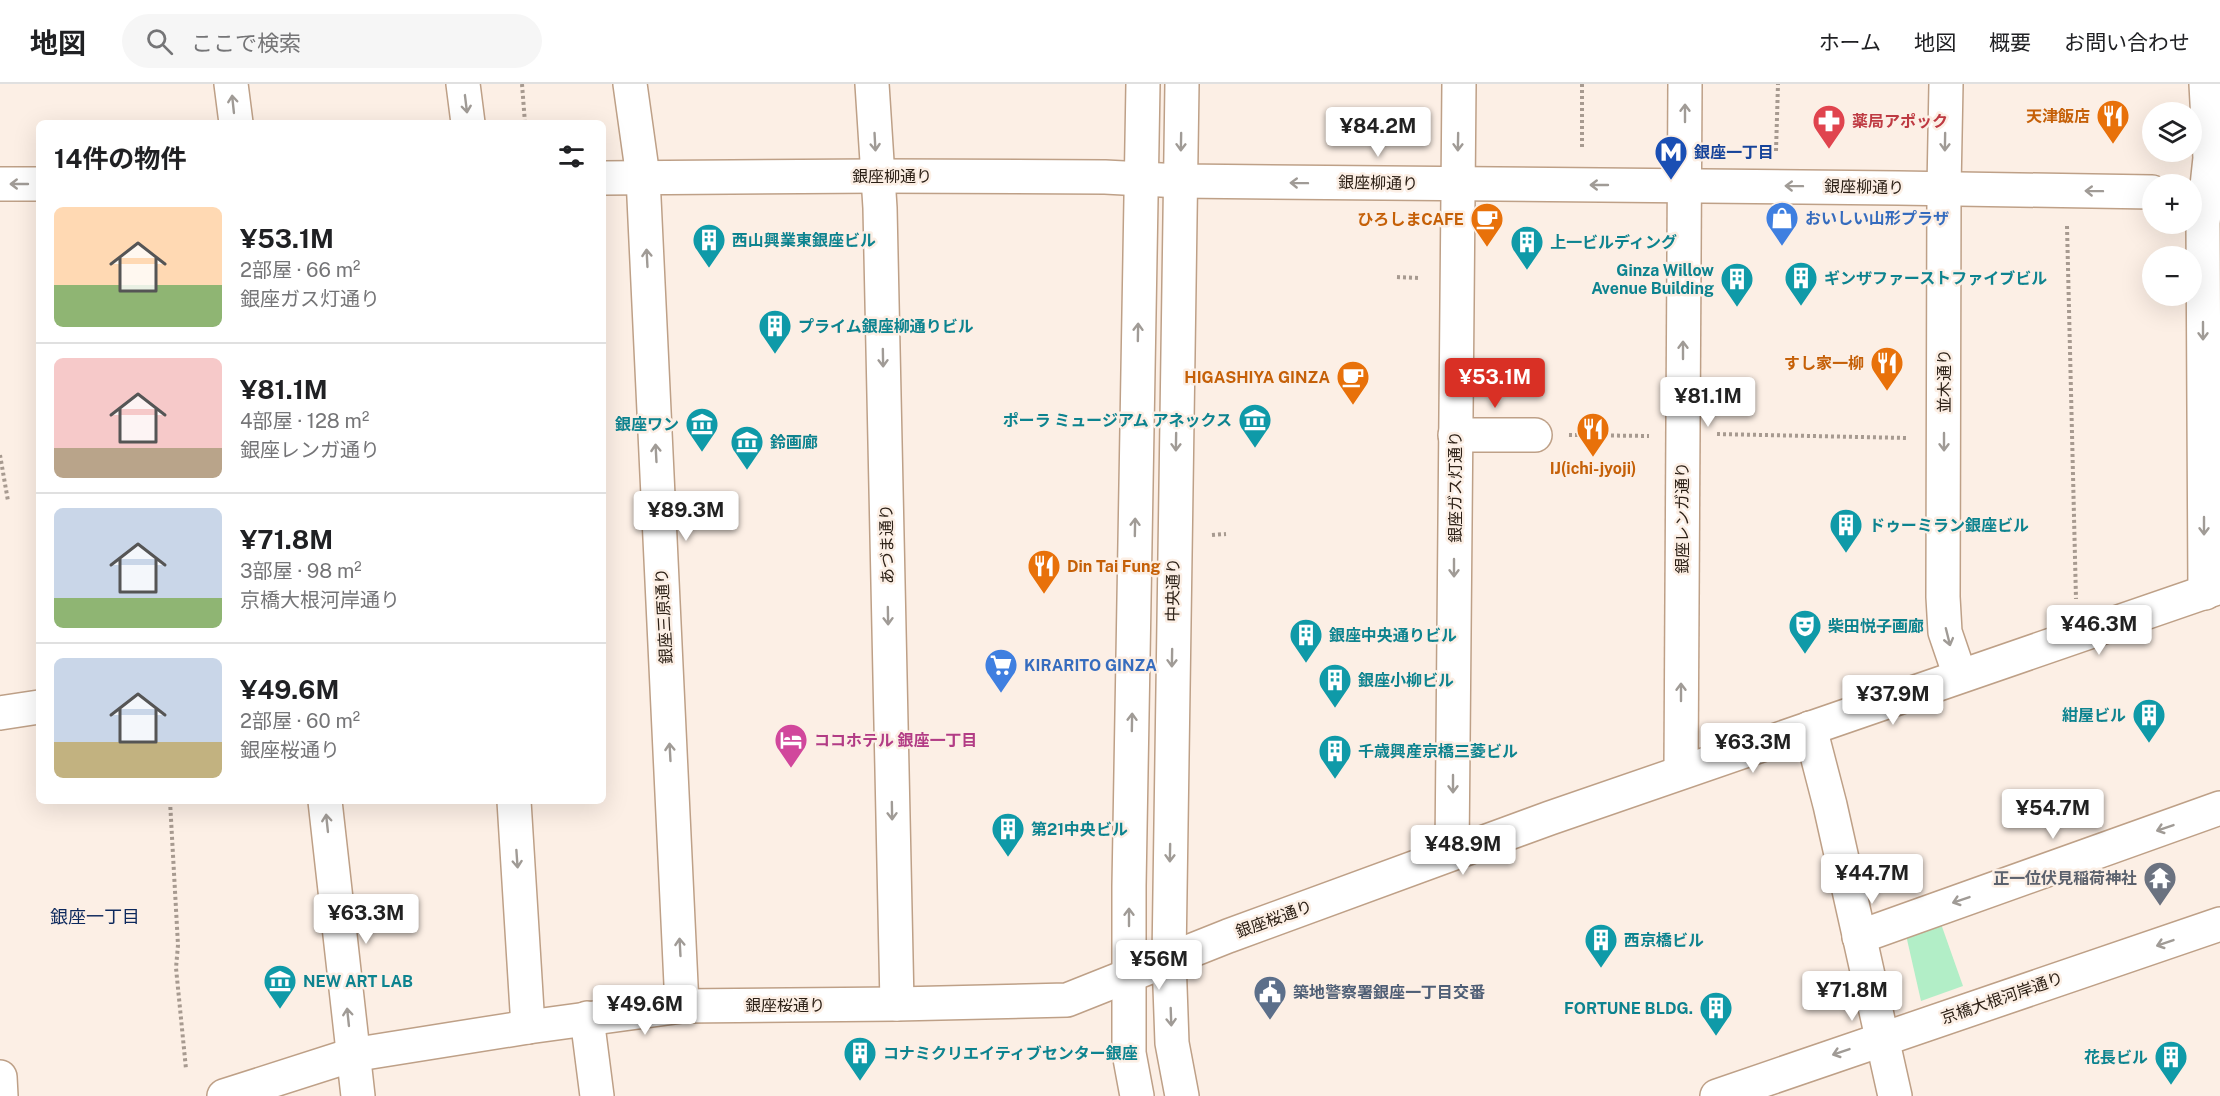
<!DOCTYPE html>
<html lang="ja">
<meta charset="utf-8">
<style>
body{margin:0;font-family:"Public Sans","Noto Sans JP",sans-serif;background:#f6f6f6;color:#202124;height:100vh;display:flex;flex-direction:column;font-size:22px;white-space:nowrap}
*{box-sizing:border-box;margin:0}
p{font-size:20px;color:#757577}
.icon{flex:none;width:33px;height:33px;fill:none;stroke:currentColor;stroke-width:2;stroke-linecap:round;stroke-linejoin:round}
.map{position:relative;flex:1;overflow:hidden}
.details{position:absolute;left:36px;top:36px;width:570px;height:684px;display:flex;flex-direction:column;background:#fff;border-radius:9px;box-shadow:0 6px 24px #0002}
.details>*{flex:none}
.controls{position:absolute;left:2142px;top:18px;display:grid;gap:12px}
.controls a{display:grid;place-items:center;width:60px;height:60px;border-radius:50%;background:#fff;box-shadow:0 6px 24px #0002;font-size:30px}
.price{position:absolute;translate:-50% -51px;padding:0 14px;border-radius:6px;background:#fff;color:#222;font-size:20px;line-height:39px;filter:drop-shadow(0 2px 3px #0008)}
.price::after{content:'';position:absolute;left:50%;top:36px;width:18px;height:14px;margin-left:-9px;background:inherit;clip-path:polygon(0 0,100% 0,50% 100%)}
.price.current{background:#d93025;color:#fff}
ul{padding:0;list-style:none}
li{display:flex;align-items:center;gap:18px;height:150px;padding:0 18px}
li+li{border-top:2px solid #e0e0e0}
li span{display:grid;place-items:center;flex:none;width:168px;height:120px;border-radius:9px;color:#555}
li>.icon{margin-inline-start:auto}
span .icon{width:72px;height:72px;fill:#fffc;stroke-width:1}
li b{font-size:26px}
h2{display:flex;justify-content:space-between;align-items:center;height:72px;padding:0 18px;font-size:26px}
header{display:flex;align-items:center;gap:36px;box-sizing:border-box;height:84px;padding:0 30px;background:#fff;border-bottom:2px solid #e0e0e0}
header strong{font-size:28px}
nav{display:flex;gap:33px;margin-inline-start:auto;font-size:21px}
.search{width:420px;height:54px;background:#f6f6f6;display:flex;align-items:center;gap:15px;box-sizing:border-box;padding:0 21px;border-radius:33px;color:#757577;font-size:22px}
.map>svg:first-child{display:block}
.green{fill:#b2eec7}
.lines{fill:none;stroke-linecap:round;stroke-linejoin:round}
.minor-casing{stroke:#bea087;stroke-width:36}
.tertiary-casing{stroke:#bea087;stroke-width:36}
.primary-casing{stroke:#bea087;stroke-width:36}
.trunk-casing{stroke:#bea087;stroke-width:36}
.motorway-casing{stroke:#bea087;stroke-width:36}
.path{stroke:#a79a90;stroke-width:4;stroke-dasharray:3 3;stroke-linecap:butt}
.minor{stroke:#fff;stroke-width:33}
.tertiary{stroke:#fff;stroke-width:33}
.primary{stroke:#fff;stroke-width:33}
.trunk{stroke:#fff;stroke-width:33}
.motorway{stroke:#fff;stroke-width:33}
.oneway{stroke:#a09b96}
.labels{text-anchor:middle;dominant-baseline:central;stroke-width:5;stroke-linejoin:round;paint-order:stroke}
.food-label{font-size:16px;font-weight:bold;fill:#c56008;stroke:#fcefe5;text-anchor:end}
.health-label{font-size:16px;font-weight:bold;fill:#be3a42;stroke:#fcefe5;text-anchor:start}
.transit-label{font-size:16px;font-weight:bold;fill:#164399;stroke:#fcefe5;text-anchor:start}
.street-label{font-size:16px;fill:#2c2016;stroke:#fcefe5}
.shop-label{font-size:16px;font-weight:bold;fill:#366cbe;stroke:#fcefe5;text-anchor:start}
.culture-label{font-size:16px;font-weight:bold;fill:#0d838f;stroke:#fcefe5;text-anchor:start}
.hotel-label{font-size:16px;font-weight:bold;fill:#b23c85;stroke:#fcefe5;text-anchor:start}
.worship-label{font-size:16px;font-weight:bold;fill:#5b616d;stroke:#fcefe5;text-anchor:end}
.service-label{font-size:16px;font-weight:bold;fill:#4e5e75;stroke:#fcefe5;text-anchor:start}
.neighbourhood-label{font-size:18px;fill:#0c285c;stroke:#fcefe5}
</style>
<header>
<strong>地図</strong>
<div class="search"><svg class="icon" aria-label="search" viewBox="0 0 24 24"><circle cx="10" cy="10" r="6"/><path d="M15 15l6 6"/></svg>ここで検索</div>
<nav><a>ホーム</a><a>地図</a><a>概要</a><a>お問い合わせ</a></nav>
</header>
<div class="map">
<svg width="2220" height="1012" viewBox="0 0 2220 1012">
<rect width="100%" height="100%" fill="#fcefe5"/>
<path class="green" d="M1940,837L1963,902L1921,917L1906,851Z"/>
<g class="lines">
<g class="minor-casing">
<g id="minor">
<path d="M231,0L236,39"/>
<path d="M463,0L468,39"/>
<path d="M630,0L643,93L682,922"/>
<path d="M872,0L880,124L897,920"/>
<path d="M1946,0L1944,104L1943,513L1945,548L1960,592"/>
<path d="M603,94L878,92L1105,93L1180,97L1898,104L2152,108"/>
<path d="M0,100H39"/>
<path d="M1455,351H1535"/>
<path d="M2205,509L2203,139L2210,74L2206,0"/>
<path d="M0,629L39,623"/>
<path d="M1810,644L1830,721L1895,1012"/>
<path d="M1681,688L1685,0"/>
<path d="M325,717L358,1012"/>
<path d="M514,717L528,943"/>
<path d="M1452,769L1459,0"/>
<path d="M1859,853L2220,724"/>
<path d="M1717,1012L2220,840"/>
</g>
</g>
<g class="tertiary-casing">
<path id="tertiary" d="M224,1012L352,971L528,943L682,922L897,920L1067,916L1228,852L1550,734L2220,503"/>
</g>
<g class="primary-casing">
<path id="primary" d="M0,993L1,1012"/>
</g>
<g class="trunk-casing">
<g id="trunk">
<path d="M1182,0L1169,875L1172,959L1182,1012"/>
<path d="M1137,1012L1129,969V802L1143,0"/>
</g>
</g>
<g class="motorway-casing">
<path id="motorway" d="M587,934L597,1012"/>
</g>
<g class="path">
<path d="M522,0L525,39"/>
<path d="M1582,0V66"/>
<path d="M1776,67L1778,0"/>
<path d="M2067,142L2076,515"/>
<path d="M1397,193L1420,194"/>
<path d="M1717,350L1908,354"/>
<path d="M1569,351L1649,352"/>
<path d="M0,371L8,417"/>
<path d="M1212,451L1226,450"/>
<path d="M170,717L178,861L176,884L186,985"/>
</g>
<use href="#minor" class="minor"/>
<use href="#tertiary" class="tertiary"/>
<use href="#primary" class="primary"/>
<use href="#trunk" class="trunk"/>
<use href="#motorway" class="motorway"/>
</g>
<defs><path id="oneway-shaft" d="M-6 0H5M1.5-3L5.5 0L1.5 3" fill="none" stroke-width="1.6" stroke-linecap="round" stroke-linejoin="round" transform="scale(1.5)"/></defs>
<g class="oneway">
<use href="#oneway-shaft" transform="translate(233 20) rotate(-96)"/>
<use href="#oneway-shaft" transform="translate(466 20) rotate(83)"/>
<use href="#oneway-shaft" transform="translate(1685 29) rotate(-90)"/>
<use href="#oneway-shaft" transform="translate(875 58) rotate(87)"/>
<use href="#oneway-shaft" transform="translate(1181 58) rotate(91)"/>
<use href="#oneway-shaft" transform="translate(1458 58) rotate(91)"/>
<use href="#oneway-shaft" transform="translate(1945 58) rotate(91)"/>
<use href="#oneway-shaft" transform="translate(1299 99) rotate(-179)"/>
<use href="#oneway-shaft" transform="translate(19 100) rotate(180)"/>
<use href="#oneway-shaft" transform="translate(1599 101) rotate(-180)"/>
<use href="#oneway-shaft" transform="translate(1794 102) rotate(-179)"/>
<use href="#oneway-shaft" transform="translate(2094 107) rotate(-179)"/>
<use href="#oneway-shaft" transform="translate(647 174) rotate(-93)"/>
<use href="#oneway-shaft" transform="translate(2203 247) rotate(90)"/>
<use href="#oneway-shaft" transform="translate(1138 248) rotate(-89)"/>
<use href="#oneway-shaft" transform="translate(1683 266) rotate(-90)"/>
<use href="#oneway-shaft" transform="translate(883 274) rotate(89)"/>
<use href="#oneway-shaft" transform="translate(1176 358) rotate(91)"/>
<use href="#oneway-shaft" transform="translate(1944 358) rotate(90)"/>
<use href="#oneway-shaft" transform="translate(656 369) rotate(-93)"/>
<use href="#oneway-shaft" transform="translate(2204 442) rotate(90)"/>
<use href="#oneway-shaft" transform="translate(1135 443) rotate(-89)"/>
<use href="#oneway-shaft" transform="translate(1454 484) rotate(90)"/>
<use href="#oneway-shaft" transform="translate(888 532) rotate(89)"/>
<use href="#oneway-shaft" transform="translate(1948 553) rotate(76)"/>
<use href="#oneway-shaft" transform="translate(1172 574) rotate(91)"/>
<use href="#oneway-shaft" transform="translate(1681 608) rotate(-90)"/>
<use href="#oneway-shaft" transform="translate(1132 638) rotate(-89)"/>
<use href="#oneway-shaft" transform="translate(670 668) rotate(-93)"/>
<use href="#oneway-shaft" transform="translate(1453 700) rotate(90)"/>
<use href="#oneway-shaft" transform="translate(892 727) rotate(89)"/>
<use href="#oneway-shaft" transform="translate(327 739) rotate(-96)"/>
<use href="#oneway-shaft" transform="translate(2165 744) rotate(161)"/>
<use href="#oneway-shaft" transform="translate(1170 769) rotate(91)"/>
<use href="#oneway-shaft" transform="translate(517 775) rotate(86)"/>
<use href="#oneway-shaft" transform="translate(1961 816) rotate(161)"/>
<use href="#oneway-shaft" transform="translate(1129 833) rotate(-90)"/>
<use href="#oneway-shaft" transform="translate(2165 859) rotate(161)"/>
<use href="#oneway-shaft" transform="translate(680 863) rotate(-93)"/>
<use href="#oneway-shaft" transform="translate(348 933) rotate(-96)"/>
<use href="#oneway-shaft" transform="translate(1171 933) rotate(88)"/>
<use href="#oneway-shaft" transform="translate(1841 968) rotate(161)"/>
</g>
<defs>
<g id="restaurant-pin" transform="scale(1.725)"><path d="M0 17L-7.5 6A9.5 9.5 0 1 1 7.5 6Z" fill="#e8710a" stroke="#fcefe5"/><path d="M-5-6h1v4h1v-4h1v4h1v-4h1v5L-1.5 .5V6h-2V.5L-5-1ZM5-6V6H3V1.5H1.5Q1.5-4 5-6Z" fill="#fff"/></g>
<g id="pharmacy-pin" transform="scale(1.725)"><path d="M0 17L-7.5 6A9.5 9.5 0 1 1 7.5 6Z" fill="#e0444e" stroke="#fcefe5"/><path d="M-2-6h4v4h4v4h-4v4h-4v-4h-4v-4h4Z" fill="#fff"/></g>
<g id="metro-pin" transform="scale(1.725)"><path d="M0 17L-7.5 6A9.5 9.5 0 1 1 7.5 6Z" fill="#1a4fb4" stroke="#fcefe5"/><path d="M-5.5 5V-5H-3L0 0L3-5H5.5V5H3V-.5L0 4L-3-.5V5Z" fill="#fff"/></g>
<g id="shop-pin" transform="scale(1.725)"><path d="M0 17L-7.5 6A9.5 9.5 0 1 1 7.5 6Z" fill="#3f7fe0" stroke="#fcefe5"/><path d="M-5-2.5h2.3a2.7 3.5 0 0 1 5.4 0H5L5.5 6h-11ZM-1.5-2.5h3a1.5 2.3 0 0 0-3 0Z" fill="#fff"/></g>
<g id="cafe-pin" transform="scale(1.725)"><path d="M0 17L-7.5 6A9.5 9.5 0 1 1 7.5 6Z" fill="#e8710a" stroke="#fcefe5"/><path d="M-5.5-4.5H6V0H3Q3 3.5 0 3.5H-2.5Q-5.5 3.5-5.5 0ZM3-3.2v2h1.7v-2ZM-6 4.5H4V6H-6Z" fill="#fff"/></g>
<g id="building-pin" transform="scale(1.725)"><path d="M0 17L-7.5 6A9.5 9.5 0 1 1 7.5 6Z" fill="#0f9aa8" stroke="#fcefe5"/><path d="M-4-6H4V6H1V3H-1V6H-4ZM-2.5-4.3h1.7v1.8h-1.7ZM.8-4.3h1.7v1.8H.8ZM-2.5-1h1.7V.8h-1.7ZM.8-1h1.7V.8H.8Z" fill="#fff"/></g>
<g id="museum-pin" transform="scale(1.725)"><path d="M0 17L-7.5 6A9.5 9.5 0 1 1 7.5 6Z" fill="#0f9aa8" stroke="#fcefe5"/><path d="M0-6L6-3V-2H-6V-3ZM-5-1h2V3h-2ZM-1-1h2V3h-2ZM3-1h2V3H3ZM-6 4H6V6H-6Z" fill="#fff"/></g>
<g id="theatre-pin" transform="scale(1.725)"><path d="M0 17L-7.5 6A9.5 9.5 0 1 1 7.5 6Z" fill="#0f9aa8" stroke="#fcefe5"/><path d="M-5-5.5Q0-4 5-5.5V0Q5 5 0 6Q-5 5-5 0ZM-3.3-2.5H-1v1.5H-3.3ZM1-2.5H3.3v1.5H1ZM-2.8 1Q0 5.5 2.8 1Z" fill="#fff"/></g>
<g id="supermarket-pin" transform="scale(1.725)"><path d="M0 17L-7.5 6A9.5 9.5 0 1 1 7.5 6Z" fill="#3f7fe0" stroke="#fcefe5"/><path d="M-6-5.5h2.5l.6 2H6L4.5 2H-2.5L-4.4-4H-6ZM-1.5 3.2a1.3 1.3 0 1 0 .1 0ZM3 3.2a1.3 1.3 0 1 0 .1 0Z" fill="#fff"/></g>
<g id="hotel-pin" transform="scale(1.725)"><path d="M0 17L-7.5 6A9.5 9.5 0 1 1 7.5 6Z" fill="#d1479c" stroke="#fcefe5"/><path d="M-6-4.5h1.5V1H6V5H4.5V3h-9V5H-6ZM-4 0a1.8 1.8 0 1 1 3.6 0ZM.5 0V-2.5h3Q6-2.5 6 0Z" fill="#fff"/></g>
<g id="temple-pin" transform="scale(1.725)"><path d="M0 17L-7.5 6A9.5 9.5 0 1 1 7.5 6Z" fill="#6b7280" stroke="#fcefe5"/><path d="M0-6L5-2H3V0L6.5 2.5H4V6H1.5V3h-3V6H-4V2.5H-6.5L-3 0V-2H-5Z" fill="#fff"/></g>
<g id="civic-pin" transform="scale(1.725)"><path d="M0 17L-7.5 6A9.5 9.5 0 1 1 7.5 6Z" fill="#5c6f8a" stroke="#fcefe5"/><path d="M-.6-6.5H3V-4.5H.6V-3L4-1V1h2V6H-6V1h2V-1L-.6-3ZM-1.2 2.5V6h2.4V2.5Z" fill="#fff"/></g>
</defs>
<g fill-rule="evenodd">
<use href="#restaurant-pin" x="2113" y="32"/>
<use href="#pharmacy-pin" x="1829" y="37"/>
<use href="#metro-pin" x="1671" y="68"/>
<use href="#shop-pin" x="1782" y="134"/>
<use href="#cafe-pin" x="1487" y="135"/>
<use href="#building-pin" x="709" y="156"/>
<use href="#building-pin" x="1527" y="158"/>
<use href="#building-pin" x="1801" y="194"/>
<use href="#building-pin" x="1737" y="195"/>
<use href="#building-pin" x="775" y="242"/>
<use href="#restaurant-pin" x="1887" y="279"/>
<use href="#cafe-pin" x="1353" y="293"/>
<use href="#museum-pin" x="1255" y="336"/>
<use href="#museum-pin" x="702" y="340"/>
<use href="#restaurant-pin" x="1593" y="345"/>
<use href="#museum-pin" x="747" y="358"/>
<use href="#building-pin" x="1846" y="441"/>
<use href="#restaurant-pin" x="1044" y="482"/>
<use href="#theatre-pin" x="1805" y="542"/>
<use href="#building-pin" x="1306" y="551"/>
<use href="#supermarket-pin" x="1001" y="581"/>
<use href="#building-pin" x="1335" y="596"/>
<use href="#building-pin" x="2149" y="631"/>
<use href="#hotel-pin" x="791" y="656"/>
<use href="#building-pin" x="1335" y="667"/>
<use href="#building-pin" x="1008" y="745"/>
<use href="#temple-pin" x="2160" y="794"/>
<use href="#building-pin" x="1601" y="856"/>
<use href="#museum-pin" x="280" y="897"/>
<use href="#civic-pin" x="1270" y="908"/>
<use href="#building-pin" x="1716" y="924"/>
<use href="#building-pin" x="860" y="969"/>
<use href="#building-pin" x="2171" y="973"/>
</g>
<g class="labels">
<g class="food-label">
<text x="2090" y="32">天津飯店</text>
<text x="1464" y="135">ひろしまCAFE</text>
<text x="1864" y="279">すし家一柳</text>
<text x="1330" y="293">HIGASHIYA GINZA</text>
<text x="1593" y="384" text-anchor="middle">IJ(ichi-jyoji)</text>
<text x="1067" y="482" text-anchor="start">Din Tai Fung</text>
</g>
<g class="health-label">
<text x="1852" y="37">薬局アポック</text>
</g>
<g class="transit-label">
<text x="1694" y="68">銀座一丁目</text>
</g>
<g class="street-label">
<text x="892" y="92">銀座柳通り</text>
<text transform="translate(1378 99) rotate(1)">銀座柳通り</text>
<text transform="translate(1864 103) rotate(1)">銀座柳通り</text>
<text transform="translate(1944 297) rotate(-90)">並木通り</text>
<text transform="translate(1455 403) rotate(-90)">銀座ガス灯通り</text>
<text transform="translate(1682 434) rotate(-90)">銀座レンガ通り</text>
<text transform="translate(887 460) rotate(-91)">あづま通り</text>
<text transform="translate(1173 506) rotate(-89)">中央通り</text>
<text transform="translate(664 532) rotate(-93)">銀座三原通り</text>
<text transform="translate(1274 835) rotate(-20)">銀座桜通り</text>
<text transform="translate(2002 914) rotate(-19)">京橋大根河岸通り</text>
<text x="785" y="921">銀座桜通り</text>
</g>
<g class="shop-label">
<text x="1805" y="134">おいしい山形プラザ</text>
<text x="1024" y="581">KIRARITO GINZA</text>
</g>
<g class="culture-label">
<text x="732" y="156">西山興業東銀座ビル</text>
<text x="1550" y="158">上一ビルディング</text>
<text x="1714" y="186" text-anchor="end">Ginza Willow<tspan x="1714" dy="18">Avenue Building</tspan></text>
<text x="1824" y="194">ギンザファーストファイブビル</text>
<text x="798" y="242">プライム銀座柳通りビル</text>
<text x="1232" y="336" text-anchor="end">ポーラ ミュージアム アネックス</text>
<text x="679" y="340" text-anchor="end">銀座ワン</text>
<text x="770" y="358">鈴画廊</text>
<text x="1869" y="441">ドゥーミラン銀座ビル</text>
<text x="1828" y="542">柴田悦子画廊</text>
<text x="1329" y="551">銀座中央通りビル</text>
<text x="1358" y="596">銀座小柳ビル</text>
<text x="2126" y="631" text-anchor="end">紺屋ビル</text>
<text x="1358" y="667">千歳興産京橋三菱ビル</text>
<text x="1031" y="745">第21中央ビル</text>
<text x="1624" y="856">西京橋ビル</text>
<text x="303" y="897">NEW ART LAB</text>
<text x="1693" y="924" text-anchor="end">FORTUNE BLDG.</text>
<text x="883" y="969">コナミクリエイティブセンター銀座</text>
<text x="2148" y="973" text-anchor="end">花長ビル</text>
</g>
<g class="hotel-label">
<text x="814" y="656">ココホテル 銀座一丁目</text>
</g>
<g class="worship-label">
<text x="2137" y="794">正一位伏見稲荷神社</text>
</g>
<g class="service-label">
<text x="1293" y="908">築地警察署銀座一丁目交番</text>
</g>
<g class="neighbourhood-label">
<text x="95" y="832">銀座一丁目</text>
</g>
</g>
</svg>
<div class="controls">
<a><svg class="icon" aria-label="layers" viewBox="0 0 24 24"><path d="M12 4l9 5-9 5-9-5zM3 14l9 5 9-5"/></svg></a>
<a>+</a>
<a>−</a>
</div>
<b class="price" style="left:1378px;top:74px">¥84.2M</b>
<b class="price current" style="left:1495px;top:325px">¥53.1M</b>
<b class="price" style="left:1708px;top:344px">¥81.1M</b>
<b class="price" style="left:686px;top:458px">¥89.3M</b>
<b class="price" style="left:2099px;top:572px">¥46.3M</b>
<b class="price" style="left:1893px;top:642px">¥37.9M</b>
<b class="price" style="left:1753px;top:690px">¥63.3M</b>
<b class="price" style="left:2053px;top:756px">¥54.7M</b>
<b class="price" style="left:1463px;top:792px">¥48.9M</b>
<b class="price" style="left:1872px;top:821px">¥44.7M</b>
<b class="price" style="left:366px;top:861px">¥63.3M</b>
<b class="price" style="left:1159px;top:907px">¥56M</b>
<b class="price" style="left:1852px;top:938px">¥71.8M</b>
<b class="price" style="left:645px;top:952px">¥49.6M</b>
<section class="details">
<h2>14件の物件<svg class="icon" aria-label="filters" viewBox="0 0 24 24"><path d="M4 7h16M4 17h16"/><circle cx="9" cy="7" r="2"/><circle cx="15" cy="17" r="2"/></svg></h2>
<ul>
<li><span style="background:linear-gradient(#ffd9b3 65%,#8fb573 0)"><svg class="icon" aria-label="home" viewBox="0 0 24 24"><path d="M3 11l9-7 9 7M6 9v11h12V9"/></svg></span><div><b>¥53.1M</b><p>2部屋 · 66 m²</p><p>銀座ガス灯通り</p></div></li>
<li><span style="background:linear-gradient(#f6c9c9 75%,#b9a48a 0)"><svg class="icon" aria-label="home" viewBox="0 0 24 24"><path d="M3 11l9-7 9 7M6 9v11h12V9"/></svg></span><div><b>¥81.1M</b><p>4部屋 · 128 m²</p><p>銀座レンガ通り</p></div></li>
<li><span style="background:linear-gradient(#c9d6e8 75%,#8fb573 0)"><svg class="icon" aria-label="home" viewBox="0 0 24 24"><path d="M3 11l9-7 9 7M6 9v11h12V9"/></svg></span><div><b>¥71.8M</b><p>3部屋 · 98 m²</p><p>京橋大根河岸通り</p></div></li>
<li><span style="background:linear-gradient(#c9d6e8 70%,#c2b280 0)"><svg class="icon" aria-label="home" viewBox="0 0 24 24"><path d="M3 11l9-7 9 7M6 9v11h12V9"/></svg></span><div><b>¥49.6M</b><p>2部屋 · 60 m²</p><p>銀座桜通り</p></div></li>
</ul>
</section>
</div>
